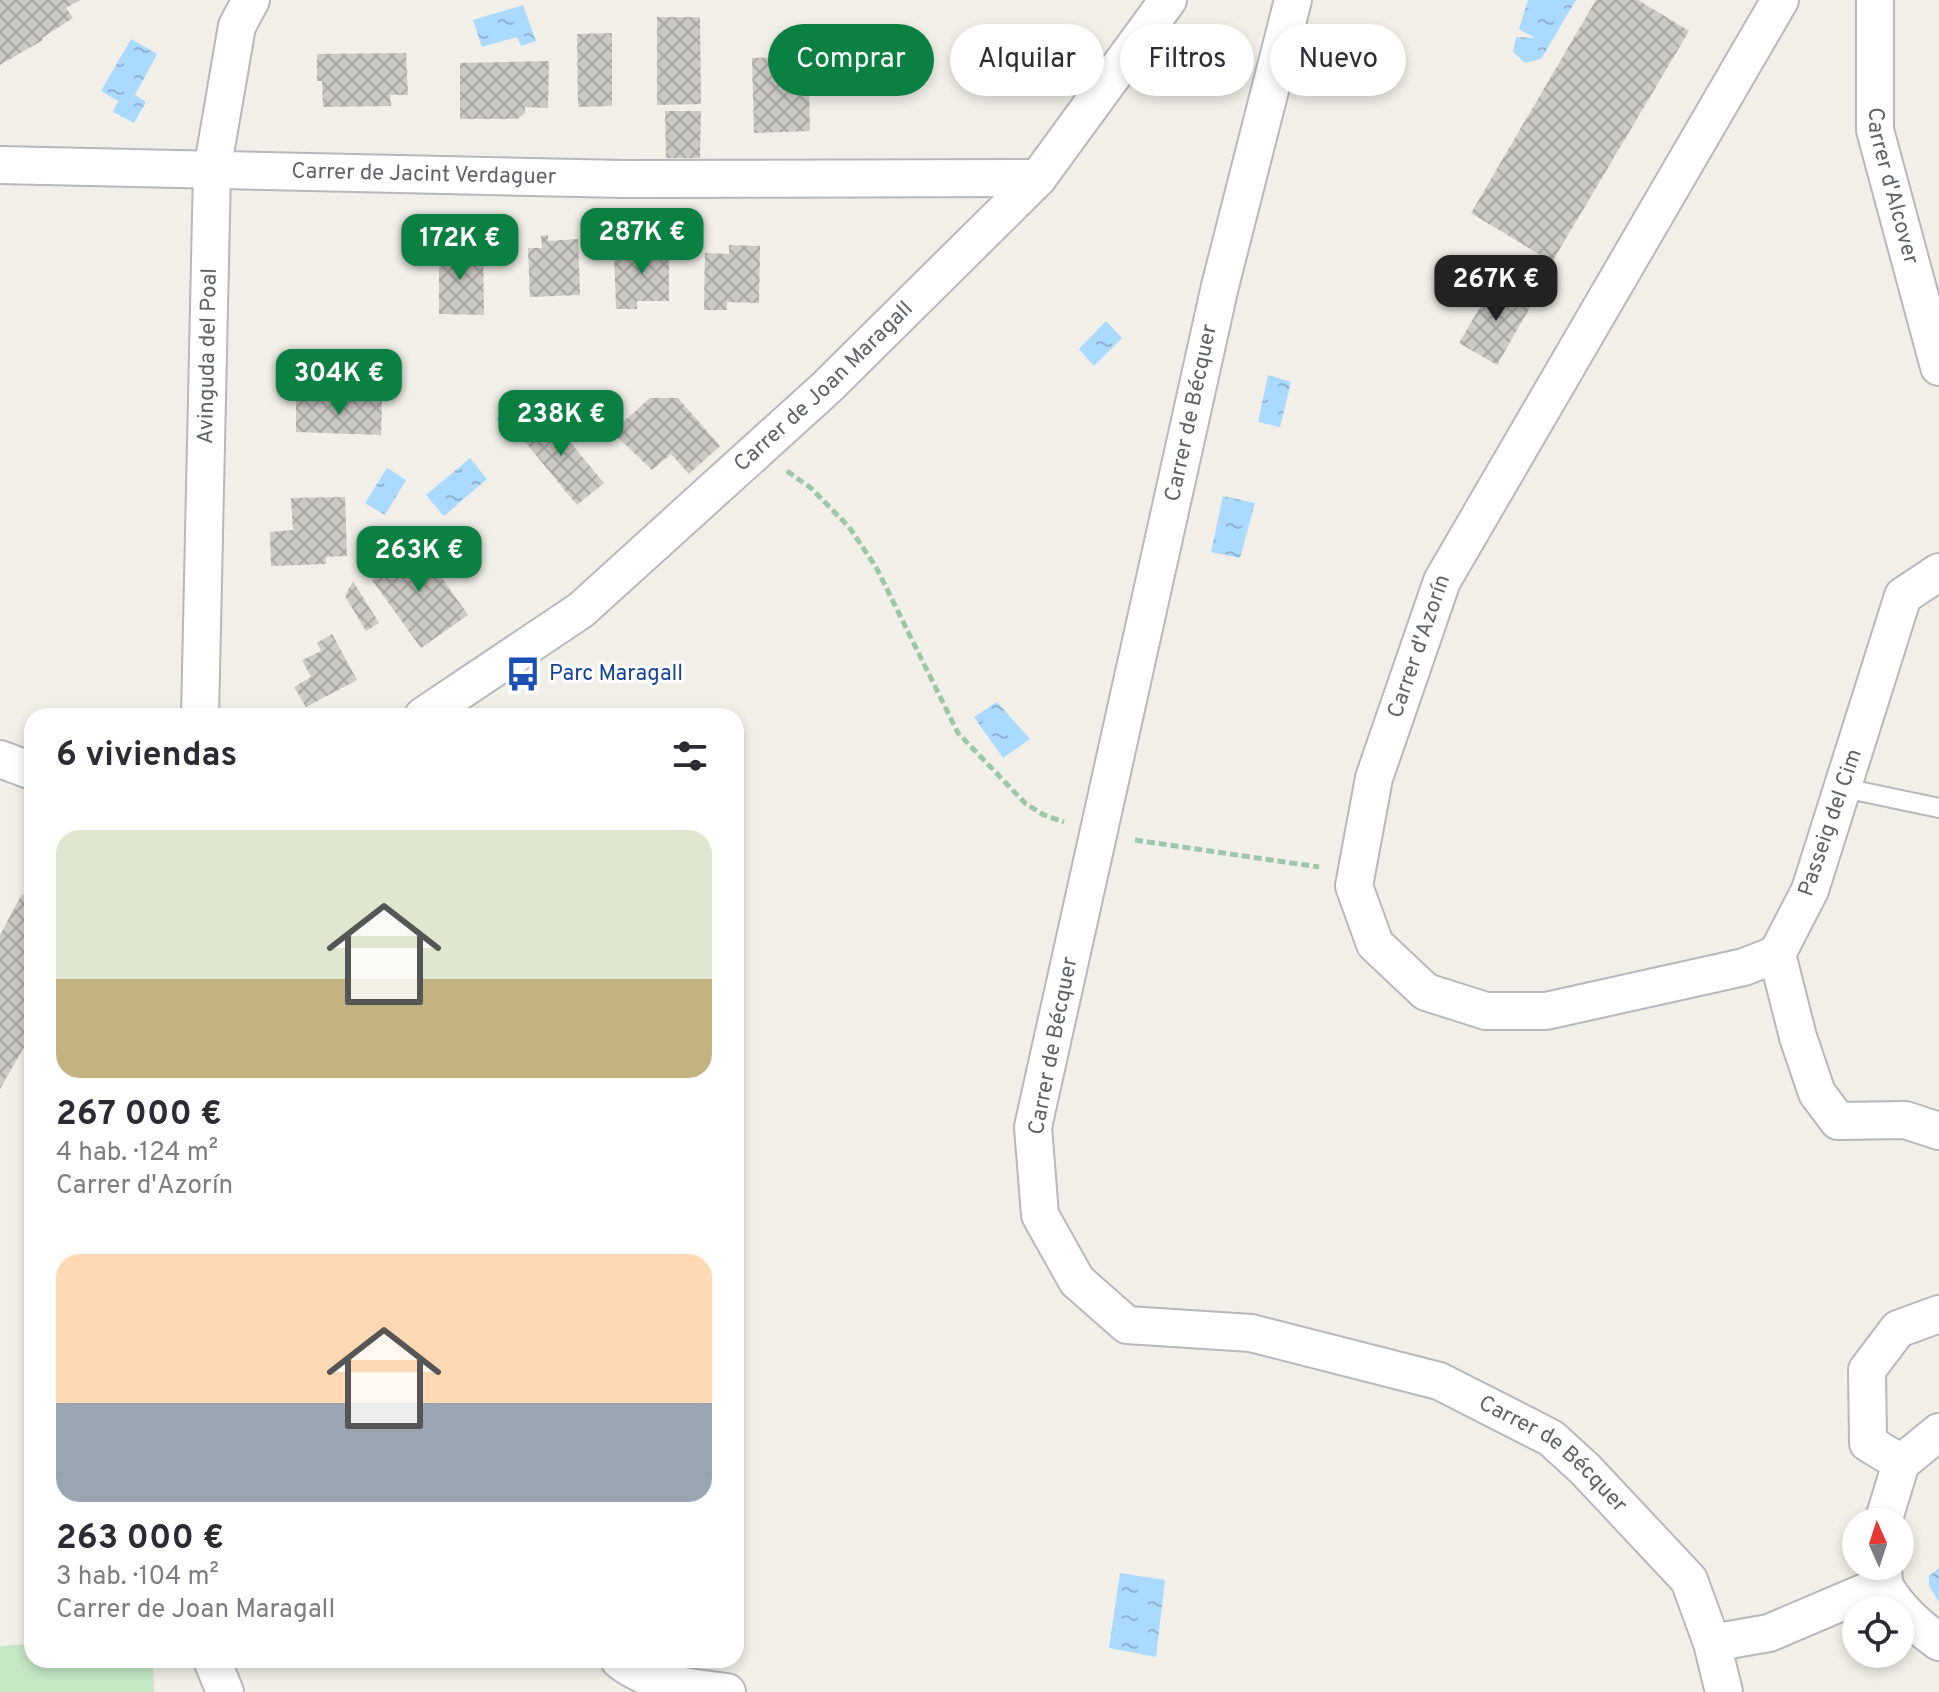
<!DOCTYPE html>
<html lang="es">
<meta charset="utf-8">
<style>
body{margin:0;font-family:Overpass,sans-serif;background:#f7f7f7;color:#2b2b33;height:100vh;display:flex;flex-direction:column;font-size:30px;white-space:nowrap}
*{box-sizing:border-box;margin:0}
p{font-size:26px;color:#7c7c81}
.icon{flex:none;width:44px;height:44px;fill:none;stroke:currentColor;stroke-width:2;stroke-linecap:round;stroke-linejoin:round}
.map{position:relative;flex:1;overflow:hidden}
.drawer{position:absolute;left:24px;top:708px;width:720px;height:960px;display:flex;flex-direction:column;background:#fff;border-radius:24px;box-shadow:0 4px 12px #0003}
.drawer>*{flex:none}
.hud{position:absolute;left:768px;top:24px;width:760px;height:72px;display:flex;gap:16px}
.needle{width:52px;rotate:357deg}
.fabs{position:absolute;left:1842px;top:1508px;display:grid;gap:16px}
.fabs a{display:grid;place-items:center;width:72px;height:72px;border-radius:50%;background:#fff;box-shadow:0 4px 12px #0003;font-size:40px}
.price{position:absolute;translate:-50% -68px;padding:0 18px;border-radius:16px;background:#0b8043;color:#fff;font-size:26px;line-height:52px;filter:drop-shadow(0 2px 4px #0008)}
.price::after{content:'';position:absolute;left:50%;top:48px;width:24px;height:18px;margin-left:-12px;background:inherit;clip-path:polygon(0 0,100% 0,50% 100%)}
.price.current{background:#222;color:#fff}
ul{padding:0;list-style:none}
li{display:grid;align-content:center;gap:16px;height:424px;padding:0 32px}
li span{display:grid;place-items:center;height:248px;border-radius:24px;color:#555}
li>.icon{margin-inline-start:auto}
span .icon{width:144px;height:144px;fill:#fffc;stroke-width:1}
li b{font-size:34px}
h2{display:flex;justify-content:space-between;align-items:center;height:96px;padding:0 32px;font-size:34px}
.pill{padding:0 28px;border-radius:36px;background:#fff;box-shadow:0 4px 12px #0003;font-size:28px;line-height:72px}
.pill.current{background:#0b8043;color:#fff}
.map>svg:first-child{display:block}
.grass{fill:#c5e8c5}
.water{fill:url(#water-ripples)}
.building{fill:url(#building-cross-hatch)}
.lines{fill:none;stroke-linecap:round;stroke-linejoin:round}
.service-casing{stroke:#b5b8bc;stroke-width:22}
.minor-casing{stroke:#b5b8bc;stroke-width:40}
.path{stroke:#9cc7a9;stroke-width:5;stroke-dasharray:8 4;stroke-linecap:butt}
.service{stroke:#fff;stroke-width:18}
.minor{stroke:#fff;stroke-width:36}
.labels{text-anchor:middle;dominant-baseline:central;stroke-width:6;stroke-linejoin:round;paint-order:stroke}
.street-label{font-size:22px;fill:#5f6368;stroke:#fff}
.transit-label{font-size:22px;fill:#164399;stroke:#fff;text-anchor:start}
</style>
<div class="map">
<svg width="1939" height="1692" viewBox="0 0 1939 1692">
<defs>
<pattern id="water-ripples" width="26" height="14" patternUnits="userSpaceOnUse" patternTransform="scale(2)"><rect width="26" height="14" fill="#aadaff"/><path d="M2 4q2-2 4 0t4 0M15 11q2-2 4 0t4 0" fill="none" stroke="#8eb4d2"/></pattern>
<pattern id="building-cross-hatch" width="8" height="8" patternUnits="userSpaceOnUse" patternTransform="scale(2)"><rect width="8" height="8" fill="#cccac5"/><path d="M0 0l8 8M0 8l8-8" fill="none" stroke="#a9a8a4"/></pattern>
</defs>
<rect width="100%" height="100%" fill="#f1efe8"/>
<path class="grass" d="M32,1644V1660H153L154,1692H0V1646Z"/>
<g class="water">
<path d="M1528,0H1576L1541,59L1525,63L1513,52L1516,37L1535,38L1519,29Z"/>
<path d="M523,5L536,41L521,46L517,37L482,47L473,20Z"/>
<path d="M131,39L157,54L135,95L146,102L134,123L113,112L118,101L101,91Z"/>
<path d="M1106,321L1122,338L1094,366L1079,349Z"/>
<path d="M1268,375L1291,382L1280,427L1258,422Z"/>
<path d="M529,390L541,404L508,433L496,419Z"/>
<path d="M470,458L487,479L444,516L426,495Z"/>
<path d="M387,468L406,480L385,515L365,503Z"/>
<path d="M1223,496L1255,503L1240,558L1211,552Z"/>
<path d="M997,702L1030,739L1003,758L974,717Z"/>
<path d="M1939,1568V1602L1929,1586V1576Z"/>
<path d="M1120,1573L1165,1580L1156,1657L1109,1648Z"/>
</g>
<g class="building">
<path d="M0,0H80L66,8L73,18L42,38L43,40L0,65Z"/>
<path d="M1596,0H1638L1689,31L1552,262L1471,213Z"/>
<path d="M657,17H700L701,104L657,105Z"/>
<path d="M612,33V106L578,107L577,34Z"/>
<path d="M781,48H808L810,131L754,133L752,58L782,57Z"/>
<path d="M406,53L408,95H390L391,106L323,107L322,81H317V54Z"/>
<path d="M549,61L548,108L525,107V113L517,119H460V63Z"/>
<path d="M665,111H701L700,158H666Z"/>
<path d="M548,235V241L578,239L580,295L530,297L528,248H542L541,236Z"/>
<path d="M439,243L464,244V257H483L484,315L439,314Z"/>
<path d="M637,245H669V301H637V309H616L614,253L637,254Z"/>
<path d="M729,245L760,246L759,303L727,302V310H704L705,253L729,254Z"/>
<path d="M1496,280L1533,302L1497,365L1459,343Z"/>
<path d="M650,398H678L720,446L689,474L671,454L652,470L612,432Z"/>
<path d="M296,400L382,401L381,435L296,432Z"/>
<path d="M544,411L604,483L577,505L517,432Z"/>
<path d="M345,497L347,556L326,557V564L271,566L270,532L293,530L291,498Z"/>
<path d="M413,537L468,615L421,648L372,580L394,563L389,555Z"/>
<path d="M353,581L379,623L366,631L345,596Z"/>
<path d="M332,634L357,680L306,707L294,687L311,677L302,660L321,651L317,643Z"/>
<path d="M22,894L32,900V1033L0,1089V935Z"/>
</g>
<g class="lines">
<g class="service-casing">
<path id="service" d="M1844,788L1939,808"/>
</g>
<g class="minor-casing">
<g id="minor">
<path id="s1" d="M1293,0L1220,286L1033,1127L1040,1215L1077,1281L1127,1325L1251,1333L1439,1381L1551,1438L1585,1469L1689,1580L1712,1643L1724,1692"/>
<path id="s2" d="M1875,0V130L1939,367"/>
<path id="s3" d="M0,165L623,179L1038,178"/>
<path d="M1939,572L1903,596L1810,890L1777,954L1798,1037L1817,1093L1838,1121L1905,1120L1939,1131"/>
<path id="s4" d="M200,716L212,171L237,26L251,0"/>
<path id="s5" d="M423,716L581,610L827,387L1038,178L1168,0"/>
<path d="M0,759L32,771"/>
<path id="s6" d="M1777,954L1744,967L1546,1011H1486L1426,992L1375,944L1354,886L1374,778L1442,581L1780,0"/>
<path d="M1901,1463L1868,1443L1867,1370L1898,1329L1939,1314"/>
<path d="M1901,1463L1939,1432"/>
<path d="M1883,1522L1901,1463"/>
<path d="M1884,1584C1896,1608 1917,1626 1939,1642"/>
<path d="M1712,1643L1769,1633L1884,1584L1883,1566"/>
<path d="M212,1660L225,1692"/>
<path d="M619,1660C650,1685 690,1687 727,1692"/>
</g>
</g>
<g class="path">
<path d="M787,471L811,488L849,527L876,567L958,733L1026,804L1044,815L1064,822"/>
<path d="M1135,840L1319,867"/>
</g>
<use href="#service" class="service"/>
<use href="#minor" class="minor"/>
</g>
<defs>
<g id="bus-bare" transform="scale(2.76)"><path d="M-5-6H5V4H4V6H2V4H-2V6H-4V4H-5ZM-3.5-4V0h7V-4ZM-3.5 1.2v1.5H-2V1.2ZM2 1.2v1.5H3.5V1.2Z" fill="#1a4fb4" stroke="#fff" stroke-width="2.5" paint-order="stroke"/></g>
</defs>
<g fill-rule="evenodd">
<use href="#bus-bare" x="523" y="674"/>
</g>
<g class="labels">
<g class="street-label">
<text stroke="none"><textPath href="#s3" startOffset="424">Carrer de Jacint Verdaguer</textPath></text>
<text stroke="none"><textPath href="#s2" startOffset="188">Carrer d'Alcover</textPath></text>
<text stroke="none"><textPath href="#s4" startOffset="360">Avinguda del Poal</textPath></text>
<text stroke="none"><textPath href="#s5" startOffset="520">Carrer de Joan Maragall</textPath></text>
<text transform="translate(1192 413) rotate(-78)">Carrer de Bécquer</text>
<text stroke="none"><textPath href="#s6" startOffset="742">Carrer d'Azorín</textPath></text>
<text transform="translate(1831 823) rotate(-71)">Passeig del Cim</text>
<text transform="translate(1054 1046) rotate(-79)">Carrer de Bécquer</text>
<text stroke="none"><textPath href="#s1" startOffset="1842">Carrer de Bécquer</textPath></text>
</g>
<g class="transit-label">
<text x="549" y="674">Parc Maragall</text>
</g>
</g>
</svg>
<div class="fabs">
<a><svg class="needle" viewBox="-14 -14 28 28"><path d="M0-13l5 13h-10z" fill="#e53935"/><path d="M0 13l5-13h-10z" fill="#7c7c81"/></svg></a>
<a><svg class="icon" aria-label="locate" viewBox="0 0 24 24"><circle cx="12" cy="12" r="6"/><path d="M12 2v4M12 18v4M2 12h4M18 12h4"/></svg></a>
</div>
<b class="price" style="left:642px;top:276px">287K €</b>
<b class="price" style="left:460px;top:282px">172K €</b>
<b class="price current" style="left:1496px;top:323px">267K €</b>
<b class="price" style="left:339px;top:417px">304K €</b>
<b class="price" style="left:561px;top:458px">238K €</b>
<b class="price" style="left:419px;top:594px">263K €</b>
<div class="hud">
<a class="pill current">Comprar</a>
<a class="pill">Alquilar</a>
<a class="pill">Filtros</a>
<a class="pill">Nuevo</a>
</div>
<section class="drawer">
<h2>6 viviendas<svg class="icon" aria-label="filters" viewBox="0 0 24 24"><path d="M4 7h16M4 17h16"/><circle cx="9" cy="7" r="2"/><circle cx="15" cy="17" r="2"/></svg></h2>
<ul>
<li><span style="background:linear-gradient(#dfe7d0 60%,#c2b280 0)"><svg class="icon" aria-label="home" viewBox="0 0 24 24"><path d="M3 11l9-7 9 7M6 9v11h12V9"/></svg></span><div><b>267 000 €</b><p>4 hab. · 124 m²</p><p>Carrer d'Azorín</p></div></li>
<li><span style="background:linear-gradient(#ffd9b3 60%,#9aa5b1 0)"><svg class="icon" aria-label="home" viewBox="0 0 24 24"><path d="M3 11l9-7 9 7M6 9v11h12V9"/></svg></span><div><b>263 000 €</b><p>3 hab. · 104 m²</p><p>Carrer de Joan Maragall</p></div></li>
</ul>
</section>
</div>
